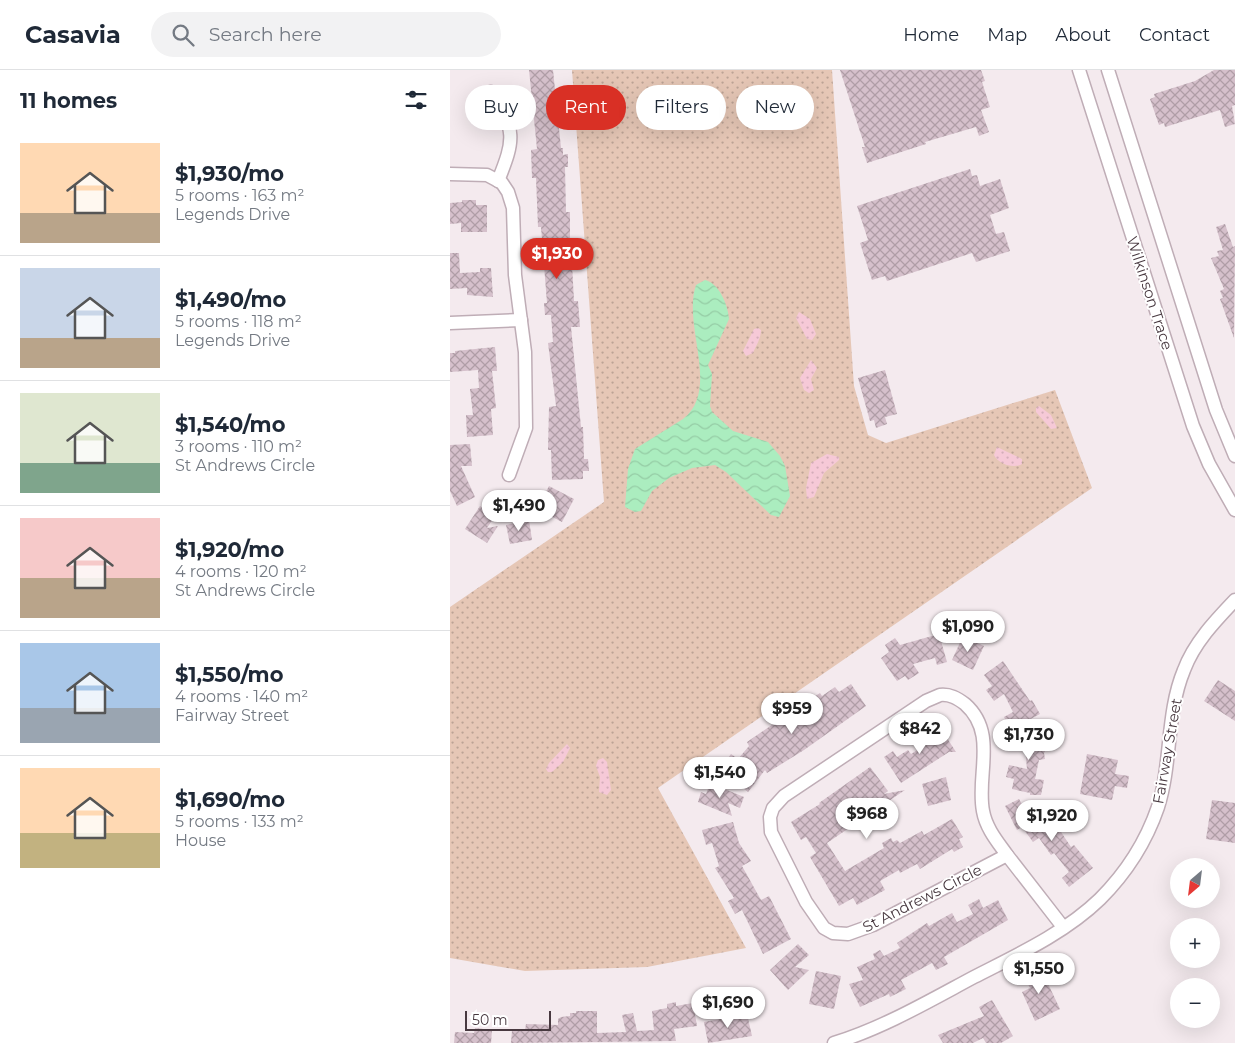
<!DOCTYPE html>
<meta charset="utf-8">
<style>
body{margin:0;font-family:Montserrat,sans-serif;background:#f2f2f3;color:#1f2937;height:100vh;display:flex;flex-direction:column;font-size:19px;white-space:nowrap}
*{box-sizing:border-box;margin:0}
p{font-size:16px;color:#747a83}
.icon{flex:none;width:28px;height:28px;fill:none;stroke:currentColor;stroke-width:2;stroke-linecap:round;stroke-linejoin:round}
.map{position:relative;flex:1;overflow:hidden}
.panel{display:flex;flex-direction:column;background:#fff;width:450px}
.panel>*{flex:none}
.top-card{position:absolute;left:15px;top:15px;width:475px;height:45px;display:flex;gap:10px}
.needle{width:32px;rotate:208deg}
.tools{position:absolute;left:720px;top:788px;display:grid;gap:10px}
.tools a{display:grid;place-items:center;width:50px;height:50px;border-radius:50%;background:#fff;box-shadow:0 5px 20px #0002;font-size:25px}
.scale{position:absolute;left:15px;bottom:12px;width:86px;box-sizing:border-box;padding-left:5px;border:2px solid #483940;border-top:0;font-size:14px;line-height:18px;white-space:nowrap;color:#483940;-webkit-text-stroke:4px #fff;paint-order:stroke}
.price{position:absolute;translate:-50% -42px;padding:0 11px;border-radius:18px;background:#fff;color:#222;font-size:16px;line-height:32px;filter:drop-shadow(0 1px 2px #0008)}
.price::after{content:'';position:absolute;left:50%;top:30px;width:15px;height:11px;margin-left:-8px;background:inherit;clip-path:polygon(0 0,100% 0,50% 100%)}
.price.on{background:#d93025;color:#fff}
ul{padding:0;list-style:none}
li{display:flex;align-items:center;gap:15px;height:125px;padding:0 20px}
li+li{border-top:1px solid #e0e1e3}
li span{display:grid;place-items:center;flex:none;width:140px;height:100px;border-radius:0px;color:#555}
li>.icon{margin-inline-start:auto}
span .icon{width:60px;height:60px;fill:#fffc;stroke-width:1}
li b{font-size:21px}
h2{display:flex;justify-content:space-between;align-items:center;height:60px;padding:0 20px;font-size:21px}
.tag{padding:0 18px;border-radius:22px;background:#fff;box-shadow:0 5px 20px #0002;font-size:18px;line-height:45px}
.tag.on{background:#d93025;color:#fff}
header{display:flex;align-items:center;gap:30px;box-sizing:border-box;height:70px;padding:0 25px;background:#fff;border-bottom:1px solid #e0e1e3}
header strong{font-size:24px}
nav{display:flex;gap:28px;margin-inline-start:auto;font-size:18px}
.search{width:350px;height:45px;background:#f2f2f3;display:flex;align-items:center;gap:12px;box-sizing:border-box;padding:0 18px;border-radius:28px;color:#747a83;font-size:19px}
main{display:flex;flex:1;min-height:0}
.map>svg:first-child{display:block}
.grass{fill:url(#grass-dots)}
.sand{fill:url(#sand-dots)}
.water{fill:url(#water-waves)}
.building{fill:url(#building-cross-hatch)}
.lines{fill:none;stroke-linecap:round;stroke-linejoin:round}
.minor-casing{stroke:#bfadb6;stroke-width:15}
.minor{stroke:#fff;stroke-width:12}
.labels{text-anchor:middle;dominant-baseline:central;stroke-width:4;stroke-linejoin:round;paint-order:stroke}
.street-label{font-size:15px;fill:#483940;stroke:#fff}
</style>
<header>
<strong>Casavia</strong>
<div class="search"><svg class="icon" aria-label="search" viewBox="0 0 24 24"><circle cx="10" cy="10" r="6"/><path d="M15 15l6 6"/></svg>Search here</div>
<nav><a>Home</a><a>Map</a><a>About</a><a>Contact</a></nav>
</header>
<main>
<section class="panel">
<h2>11 homes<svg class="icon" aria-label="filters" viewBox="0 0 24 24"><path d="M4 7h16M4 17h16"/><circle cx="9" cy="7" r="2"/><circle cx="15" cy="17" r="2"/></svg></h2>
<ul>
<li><span style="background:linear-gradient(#ffd9b3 70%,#b9a48a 0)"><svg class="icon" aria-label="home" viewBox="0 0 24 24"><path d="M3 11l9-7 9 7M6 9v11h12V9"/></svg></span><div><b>$1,930/mo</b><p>5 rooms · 163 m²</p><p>Legends Drive</p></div></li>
<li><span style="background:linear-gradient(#c9d6e8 70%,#b9a48a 0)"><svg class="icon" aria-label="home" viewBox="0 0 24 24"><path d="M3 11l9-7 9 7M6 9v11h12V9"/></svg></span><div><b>$1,490/mo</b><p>5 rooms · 118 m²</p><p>Legends Drive</p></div></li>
<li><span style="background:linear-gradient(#dfe7d0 70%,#7fa58c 0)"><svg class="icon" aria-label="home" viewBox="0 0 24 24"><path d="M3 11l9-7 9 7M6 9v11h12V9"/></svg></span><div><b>$1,540/mo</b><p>3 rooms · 110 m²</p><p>St Andrews Circle</p></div></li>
<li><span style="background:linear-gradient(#f6c9c9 60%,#b9a48a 0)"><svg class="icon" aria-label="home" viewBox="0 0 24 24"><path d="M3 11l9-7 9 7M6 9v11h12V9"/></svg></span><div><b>$1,920/mo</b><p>4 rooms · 120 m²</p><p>St Andrews Circle</p></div></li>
<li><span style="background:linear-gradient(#a9c7e8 65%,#9aa5b1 0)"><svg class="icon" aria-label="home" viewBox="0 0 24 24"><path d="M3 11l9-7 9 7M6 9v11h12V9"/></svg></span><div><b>$1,550/mo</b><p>4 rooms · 140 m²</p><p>Fairway Street</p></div></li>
<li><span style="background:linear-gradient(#ffd9b3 65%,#c2b280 0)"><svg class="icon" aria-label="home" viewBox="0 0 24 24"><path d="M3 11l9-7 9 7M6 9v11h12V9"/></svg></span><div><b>$1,690/mo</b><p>5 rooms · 133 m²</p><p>House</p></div></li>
</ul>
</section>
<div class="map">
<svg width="785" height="973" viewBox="0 0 785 973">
<defs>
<pattern id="grass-dots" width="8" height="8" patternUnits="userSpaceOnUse" patternTransform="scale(1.25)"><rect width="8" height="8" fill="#e6c7b6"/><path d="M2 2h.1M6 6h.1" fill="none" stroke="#bca395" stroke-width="1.8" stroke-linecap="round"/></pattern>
<pattern id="sand-dots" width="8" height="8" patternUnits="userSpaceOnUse" patternTransform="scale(1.25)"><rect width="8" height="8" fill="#f6c9d7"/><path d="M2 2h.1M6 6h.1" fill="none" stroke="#d4adba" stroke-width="1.8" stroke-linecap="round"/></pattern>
<pattern id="water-waves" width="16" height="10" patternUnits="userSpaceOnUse" patternTransform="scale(1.25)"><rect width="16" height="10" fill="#abedbf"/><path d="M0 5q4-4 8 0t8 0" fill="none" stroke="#95cca5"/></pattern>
<pattern id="building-cross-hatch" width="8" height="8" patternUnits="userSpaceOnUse" patternTransform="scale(1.25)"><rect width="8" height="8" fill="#d5c0cb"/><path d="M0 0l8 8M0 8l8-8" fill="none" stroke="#af9da6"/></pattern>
</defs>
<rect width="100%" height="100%" fill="#f4eaee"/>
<path class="grass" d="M122,0H382L404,316L418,365L436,373L605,320L642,418L208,718L296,878L197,897L75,901L0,888V537L154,432Z"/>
<g class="sand">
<path d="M349,242L360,249L366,264L362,270L357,269L346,248Z"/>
<path d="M308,258L311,260C311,268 306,276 303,283L296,286L293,281L304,259Z"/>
<path d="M361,290L367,298L361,309L364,320L359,323L354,320L350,308Z"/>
<path d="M589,336L601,345L607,358L601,359L586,342V338Z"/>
<path d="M547,377L572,389V394C564,399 548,394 544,385Z"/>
<path d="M377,384L389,387V390L374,403L364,427L357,429L356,418L361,393Z"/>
<path d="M117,674L120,678L113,692L102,702H98L96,699L99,693Z"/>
<path d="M153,688L157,692L161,720L157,725L149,722L150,707L146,696L148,690Z"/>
</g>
<path class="water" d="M255,210C269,213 278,235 279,249L258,295L262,304L260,336L262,342L283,361L318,372L330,386L335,396L340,426L329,447L321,445L276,402L265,395L242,398L219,408L202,421L191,441L185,442L175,437L178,399L185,379L233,349C271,319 232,256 246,215Z"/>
<g class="building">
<path d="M79,0H103L111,78H113V85L118,84V97H115L116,142H120V171H123L124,194H122L124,231H128L130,257H121L131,357H133L134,389H138L139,401H133V409L102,410L101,380H98L99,337L106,336L98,273L103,272L101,245H95L94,233H97L91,157H88L86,108H82L81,80L87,79Z"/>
<path d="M390,0H531L535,11L532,12L540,37L531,40L539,62L529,66L526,57L475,72L476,74L417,93L412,77H415Z"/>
<path d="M764,0H785V35L782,36L785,54L775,57L770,40L715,57L714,53L709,55L700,29L705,27L704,24L745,11Z"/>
<path d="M520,99L522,106L527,105L530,116L550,109L559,138L540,145L546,164L554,162L560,181L526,192L522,183L437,211L435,206L422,210L410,173L418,170L407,136Z"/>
<path d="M12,130H26V135H37V162H11V153L0,154V133L12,132Z"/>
<path d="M775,154L783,177L785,176L784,268L770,229L773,228L770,221L774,219L761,188L769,186L767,181L773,180L766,157Z"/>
<path d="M0,183H9L10,203L30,202V198H41L43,227L17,225V218L0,219Z"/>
<path d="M45,277L47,301H42L46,338L41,339L43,365L17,367L16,345H23L20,319L29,318L28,300L0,302V283H5V281Z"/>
<path d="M435,300L447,344L435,347L437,354L426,358L424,350L420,351L408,308Z"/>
<path d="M20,374L22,396H11L25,427L7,436L0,421V375Z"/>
<path d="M99,416L124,429L112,452L87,439Z"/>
<path d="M30,436L45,446L37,458L48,456L37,473L15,459Z"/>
<path d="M79,450L82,470L60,474L56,455Z"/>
<path d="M489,564L497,592L487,595L485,588L463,594L469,603L458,610L455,606L447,611L431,588L439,582L435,575L445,568L450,575Z"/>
<path d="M513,566L534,576L523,600L502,590Z"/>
<path d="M553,591L580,631L582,630L590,644L560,660L554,647L563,642L554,624L544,631L536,620L542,616L534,605Z"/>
<path d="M768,610L785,621V651L754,631Z"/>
<path d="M401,614L416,636L354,680L317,703L315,700L298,722L269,700L281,684L288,689L299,676L297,672L345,639L370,623L372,626L385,617L389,622Z"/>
<path d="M488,654L506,682H499L451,713L434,687L443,681L447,687L458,680L461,684L482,671L476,662Z"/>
<path d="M598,661L602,669L594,683L595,689L589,690L585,709L594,710L591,725H580V723L562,719L564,709L556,707L559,695L577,699L575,677L562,678L561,664Z"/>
<path d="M637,684L668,690L665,704L679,706L677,718L665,716L662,730L630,724Z"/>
<path d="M420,697L438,721L434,724L455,720L377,773L395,801L434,778L432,773L441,768L443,772L447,770L450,773L472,761L474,765L502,749L513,767L509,769L513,777L504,782L502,779L470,799L467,794L450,803L449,800L430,811L435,820L407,835L403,828L389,836L360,787L366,783L356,767L351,770L341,752L370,734L369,733Z"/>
<path d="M496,707L501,730L478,736L472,714Z"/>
<path d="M260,713L294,727L290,738L278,733L282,746L248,732L251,722L256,724Z"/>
<path d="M569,729L585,759L601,747L621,777L624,775L643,798L619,817L612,808L619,802L604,783L601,785L589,768L583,772L572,757L567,760L555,736Z"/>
<path d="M762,730L785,733V773L756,769Z"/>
<path d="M283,752L289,773L301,791L292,796L311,830L319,826L341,869L313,884L292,840L285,844L278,831L284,828L265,798L269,796L262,773L256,775L252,760Z"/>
<path d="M529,829L533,838L548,830L558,850L494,887L498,894L486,900L482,893L451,910L456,919L440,927L439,924L410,937L399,914L413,910L407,897L425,889L423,884L430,880L434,886L450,878L447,873L477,853L479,856L502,843L507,852L523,844L518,835Z"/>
<path d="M348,874L359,885L345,897L359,900L338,920L320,900Z"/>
<path d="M590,897L610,939L585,951L572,922L580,918L573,905Z"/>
<path d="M366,901L391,906L384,939L359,934Z"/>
<path d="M309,921L313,935L301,939L297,924Z"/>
<path d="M542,930L563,966L551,973H536L533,968L523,973H493L488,965L534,946L529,937Z"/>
<path d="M226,932V936L243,933L247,956L224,959L226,971L61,973L62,960H75L76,954L108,955V949L111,947L120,946V943H126V941H147V963L176,962L172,945L183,943L187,961L204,960L202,941L217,938V934Z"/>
<path d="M297,944L302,966L258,973L254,952Z"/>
<path d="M25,958L42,960L41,973H4L5,962L24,963Z"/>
</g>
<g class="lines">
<g class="minor-casing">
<g id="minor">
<path d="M629,0L743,356L759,394L785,440"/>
<path d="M658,0L766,340L785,386"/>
<path d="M41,22C66,60 65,69 48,111"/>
<path d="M0,104L37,105L52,113L58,122L63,138L65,205L75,282L76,358L59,405"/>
<path d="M0,253L71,250"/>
<path d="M490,625C500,624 507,628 515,634C548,663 526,705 533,741C536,758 547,771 557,785L423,855L398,864L383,863L374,858L356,832L321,762L320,747L323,738L334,726L476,631Z"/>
<path d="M557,785L613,857"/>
<path d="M384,973C433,958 479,931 524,907C567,885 615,863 650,829C675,804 696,772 708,737C722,693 716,643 734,600C744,573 765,551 785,530"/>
</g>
</g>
<use href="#minor" class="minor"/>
</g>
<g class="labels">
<g class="street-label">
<text transform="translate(700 223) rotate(72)">Wilkinson Trace</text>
<text transform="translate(717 681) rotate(-80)">Fairway Street</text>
<text transform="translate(472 828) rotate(-27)">St Andrews Circle</text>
</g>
</g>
</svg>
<div class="tools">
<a><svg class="needle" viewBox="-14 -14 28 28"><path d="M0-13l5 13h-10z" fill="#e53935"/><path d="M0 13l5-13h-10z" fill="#747a83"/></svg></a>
<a>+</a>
<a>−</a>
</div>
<div class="scale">50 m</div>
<b class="price on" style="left:107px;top:210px">$1,930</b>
<b class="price" style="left:69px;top:462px">$1,490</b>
<b class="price" style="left:518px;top:583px">$1,090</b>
<b class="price" style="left:342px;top:665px">$959</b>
<b class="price" style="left:470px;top:685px">$842</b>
<b class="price" style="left:579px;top:691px">$1,730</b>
<b class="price" style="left:270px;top:729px">$1,540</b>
<b class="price" style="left:417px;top:770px">$968</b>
<b class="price" style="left:602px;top:772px">$1,920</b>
<b class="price" style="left:589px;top:925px">$1,550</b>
<b class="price" style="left:278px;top:959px">$1,690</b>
<div class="top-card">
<a class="tag">Buy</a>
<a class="tag on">Rent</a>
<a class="tag">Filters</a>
<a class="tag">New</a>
</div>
</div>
</main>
